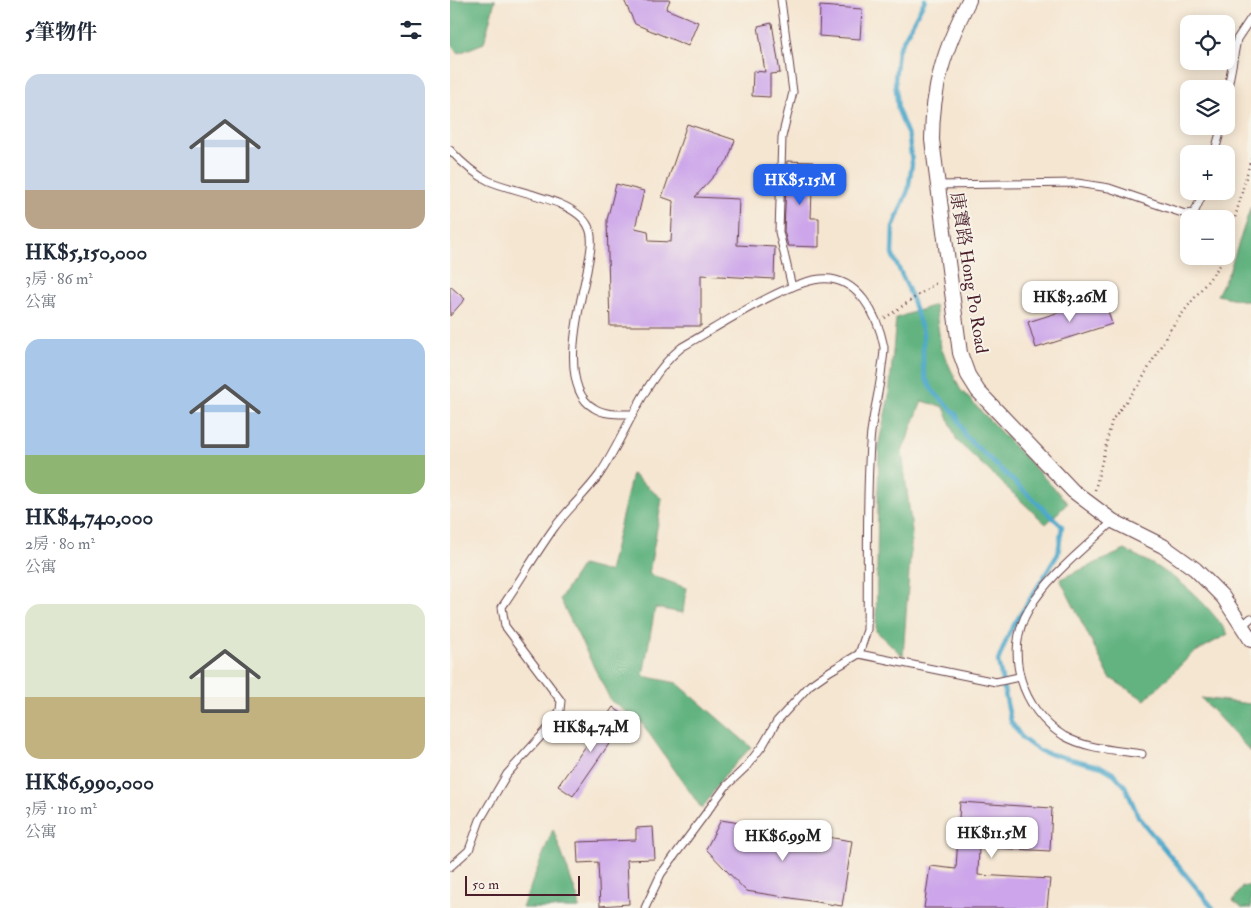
<!DOCTYPE html>
<html lang="zh-TW">
<meta charset="utf-8">
<style>
body{margin:0;font-family:"IM FELL Double Pica","Noto Serif TC",serif;background:#f2f2f3;color:#1f2937;height:100vh;display:flex;flex-direction:column;font-size:19px;white-space:nowrap}
*{box-sizing:border-box;margin:0}
p{font-size:16px;color:#747a83}
.icon{flex:none;width:28px;height:28px;fill:none;stroke:currentColor;stroke-width:2;stroke-linecap:round;stroke-linejoin:round}
.map{position:relative;flex:1;overflow:hidden}
.panel{display:flex;flex-direction:column;background:#fff;width:450px}
.panel>*{flex:none}
.controls{position:absolute;left:730px;top:15px;display:grid;gap:10px}
.controls a{display:grid;place-items:center;width:55px;height:55px;border-radius:10px;background:#fff;box-shadow:0 2px 12px #0003;font-size:25px}
.scale{position:absolute;left:15px;bottom:12px;width:115px;box-sizing:border-box;padding-left:5px;border:2px solid #4a1f2b;border-top:0;font-size:14px;line-height:18px;white-space:nowrap;color:#4a1f2b;-webkit-text-stroke:4px #f7f3e8;paint-order:stroke}
.price{position:absolute;translate:-50% -42px;padding:0 11px;border-radius:10px;background:#fff;color:#222;font-size:16px;line-height:32px;filter:drop-shadow(0 1px 2px #0008)}
.price::after{content:'';position:absolute;left:50%;top:30px;width:15px;height:11px;margin-left:-8px;background:inherit;clip-path:polygon(0 0,100% 0,50% 100%)}
.price.selected{background:#2563eb;color:#fff}
ul{padding:0;list-style:none}
li{display:grid;align-content:center;gap:10px;height:265px;padding:0 25px}
li span{display:grid;place-items:center;height:155px;border-radius:15px;color:#555}
li>.icon{margin-inline-start:auto}
span .icon{width:90px;height:90px;fill:#fffc;stroke-width:1}
li b{font-size:21px}
h2{display:flex;justify-content:space-between;align-items:center;height:60px;padding:0 25px;font-size:21px}
main{display:flex;flex:1;min-height:0}
.map>svg:first-child{display:block}
.forest{fill:#62b380;stroke:#566956}
.lines{fill:none;stroke-linecap:round;stroke-linejoin:round}
.stream{stroke:#4ca7ca;stroke-width:4.5}
.building{fill:#cca5ea}
.lane-casing{stroke:#643d44;stroke-width:9}
.street-casing{stroke:#643d44;stroke-width:16}
.path{stroke:#643d44;stroke-width:2.5;stroke-dasharray:1 4;stroke-linecap:butt}
.lane{stroke:#fff;stroke-width:7}
.street{stroke:#fff;stroke-width:14}
.labels{text-anchor:middle;dominant-baseline:central;stroke-width:4;stroke-linejoin:round;paint-order:stroke}
.street-label{font-size:18px;fill:#4a1f2b;stroke:#f7f3e8}
</style>
<main>
<section class="panel">
<h2>5筆物件<svg class="icon" aria-label="filters" viewBox="0 0 24 24"><path d="M4 7h16M4 17h16"/><circle cx="9" cy="7" r="2"/><circle cx="15" cy="17" r="2"/></svg></h2>
<ul>
<li><span style="background:linear-gradient(#c9d6e8 75%,#b9a48a 0)"><svg class="icon" aria-label="home" viewBox="0 0 24 24"><path d="M3 11l9-7 9 7M6 9v11h12V9"/></svg></span><div><b>HK$5,150,000</b><p>3房 · 86 m²</p><p>公寓</p></div></li>
<li><span style="background:linear-gradient(#a9c7e8 75%,#8fb573 0)"><svg class="icon" aria-label="home" viewBox="0 0 24 24"><path d="M3 11l9-7 9 7M6 9v11h12V9"/></svg></span><div><b>HK$4,740,000</b><p>2房 · 80 m²</p><p>公寓</p></div></li>
<li><span style="background:linear-gradient(#dfe7d0 60%,#c2b280 0)"><svg class="icon" aria-label="home" viewBox="0 0 24 24"><path d="M3 11l9-7 9 7M6 9v11h12V9"/></svg></span><div><b>HK$6,990,000</b><p>3房 · 110 m²</p><p>公寓</p></div></li>
</ul>
</section>
<div class="map">
<svg width="801" height="908" viewBox="0 0 801 908">
<rect width="100%" height="100%" fill="#f7f3e8"/>
<filter id="ink" filterUnits="userSpaceOnUse"><feTurbulence type="fractalNoise" baseFrequency=".02" numOctaves="2"/><feDisplacementMap in="SourceGraphic" scale="10" xChannelSelector="R" yChannelSelector="G"/><feConvolveMatrix kernelMatrix="1 2 1 2 8 2 1 2 1" color-interpolation-filters="sRGB"/></filter>
<filter id="wash" filterUnits="userSpaceOnUse"><feTurbulence type="fractalNoise" baseFrequency=".0096" numOctaves="4" result="noise"/><feDisplacementMap in="SourceGraphic" scale="20" xChannelSelector="R" yChannelSelector="G"/><feGaussianBlur stdDeviation="1.12" result="paint"/><feColorMatrix in="noise" values="0 0 0 0 0 0 0 0 0 0 0 0 0 0 0 0 0 1.4 0 .05"/><feComposite in="paint" operator="in"/></filter>
<g filter="url(#wash)">
<rect width="100%" height="100%" fill="#f5e6d2"/>
<g class="forest">
<path d="M0,0H45L34,43L9,53L0,43Z"/>
<path d="M801,206V302L767,295L779,272Z"/>
<path d="M485,305L491,348L510,389L618,503L596,524L507,441L494,407L472,401L452,452L462,531L453,656L426,631L429,443L439,396L446,318Z"/>
<path d="M182,474L212,499L199,574L236,588L233,613L205,608L193,676L227,683L301,747L273,777L252,809L191,722L161,701L110,599L132,565L159,572Z"/>
<path d="M675,550C722,573 748,591 778,634L742,654L695,700L660,678L610,579Z"/>
<path d="M751,698L801,704V752Z"/>
<path d="M103,829L129,902V908H72Z"/>
<path d="M801,885V908H792L783,901L792,887Z"/>
</g>
<g class="lines">
<path class="stream" d="M475,0L448,50L445,80L448,110L459,138L462,164L458,190L443,227L442,254L458,288L473,332V366L476,379L483,391L506,414L515,436L612,526L608,554L559,633L548,661L561,722L573,739L589,751L652,767L664,774L675,786L689,818L763,908"/>
</g>
<g id="blocks">
<g class="building">
<path d="M174,0H220L216,9L248,22L238,46L185,24Z"/>
<path d="M370,6L412,9L410,39L369,36Z"/>
<path d="M322,23L330,73L320,74V97L302,96L303,71L315,72L308,26Z"/>
<path d="M237,124L285,140L278,160L245,197L289,199L287,245L325,247L324,279L251,275V326H160L157,220L166,184L194,191L185,228L198,231L199,241L221,242L223,201L212,197Z"/>
<path d="M337,161L363,162L361,218H369V247L338,246L334,231Z"/>
<path d="M0,286L15,299L0,316Z"/>
<path d="M654,298L662,324L586,348L578,322Z"/>
<path d="M163,707L175,716L159,739L161,741L123,796L108,786Z"/>
<path d="M510,802L602,808L600,851L529,847L528,875L600,879L597,908H474L480,866L506,869Z"/>
<path d="M271,820L402,841L392,906L296,891L256,849Z"/>
<path d="M203,827L205,859L177,860L179,904L150,906L148,862L128,863L127,842L186,840V828Z"/>
</g>
</g>
</g>
<g filter="url(#ink)">
<use href="#blocks" fill-opacity="0" stroke="#643d44" stroke-width="1"/>
<g class="lines">
<g class="lane-casing">
<g id="lane">
<path d="M331,0L343,92L332,137L329,232L342,287"/>
<path d="M776,98L787,39L801,18"/>
<path d="M0,150C11,162 24,174 39,181C63,192 125,199 138,226C145,239 139,257 137,271C130,304 107,387 144,408C155,415 168,414 181,414"/>
<path d="M764,154L772,126"/>
<path d="M487,185L627,183L659,188L735,214L744,213L754,191"/>
<path d="M663,521C635,548 599,575 579,609C553,652 572,711 614,736C637,749 666,750 692,754"/>
<path d="M793,625L801,618"/>
<path d="M0,867L19,850L30,820L57,774L103,723L110,710L111,701L55,626L52,607C70,581 86,553 104,528C118,509 136,493 149,475C176,436 194,377 232,347C266,328 333,283 370,279C408,275 428,316 434,347C434,353 433,360 432,366C430,392 421,418 420,444C416,506 418,568 417,630L409,654"/>
<path d="M195,908L211,874L276,786L296,767L313,745L327,721L360,685L380,671L409,654L546,682L569,677"/>
</g>
</g>
<g class="street-casing">
<path id="street" d="M519,0C495,48 482,86 482,140L510,353L518,375L528,391L623,491L663,521L713,546L745,569L773,597L801,640"/>
</g>
<g class="path">
<path d="M776,251L801,159"/>
<path d="M435,318L486,283"/>
<path d="M645,490L662,420L690,383L721,328L771,264L774,256"/>
</g>
<use href="#lane" class="lane"/>
<use href="#street" class="street"/>
</g>
</g>
<g class="labels">
<g class="street-label">
<text transform="translate(519 273) rotate(81)">康寶路 Hong Po Road</text>
</g>
</g>
</svg>
<div class="controls">
<a><svg class="icon" aria-label="locate" viewBox="0 0 24 24"><circle cx="12" cy="12" r="6"/><path d="M12 2v4M12 18v4M2 12h4M18 12h4"/></svg></a>
<a><svg class="icon" aria-label="layers" viewBox="0 0 24 24"><path d="M12 4l9 5-9 5-9-5zM3 14l9 5 9-5"/></svg></a>
<a>+</a>
<a>−</a>
</div>
<div class="scale">50 m</div>
<b class="price selected" style="left:350px;top:206px">HK$5.15M</b>
<b class="price" style="left:620px;top:323px">HK$3.26M</b>
<b class="price" style="left:141px;top:753px">HK$4.74M</b>
<b class="price" style="left:542px;top:859px">HK$11.5M</b>
<b class="price" style="left:333px;top:862px">HK$6.99M</b>
</div>
</main>
